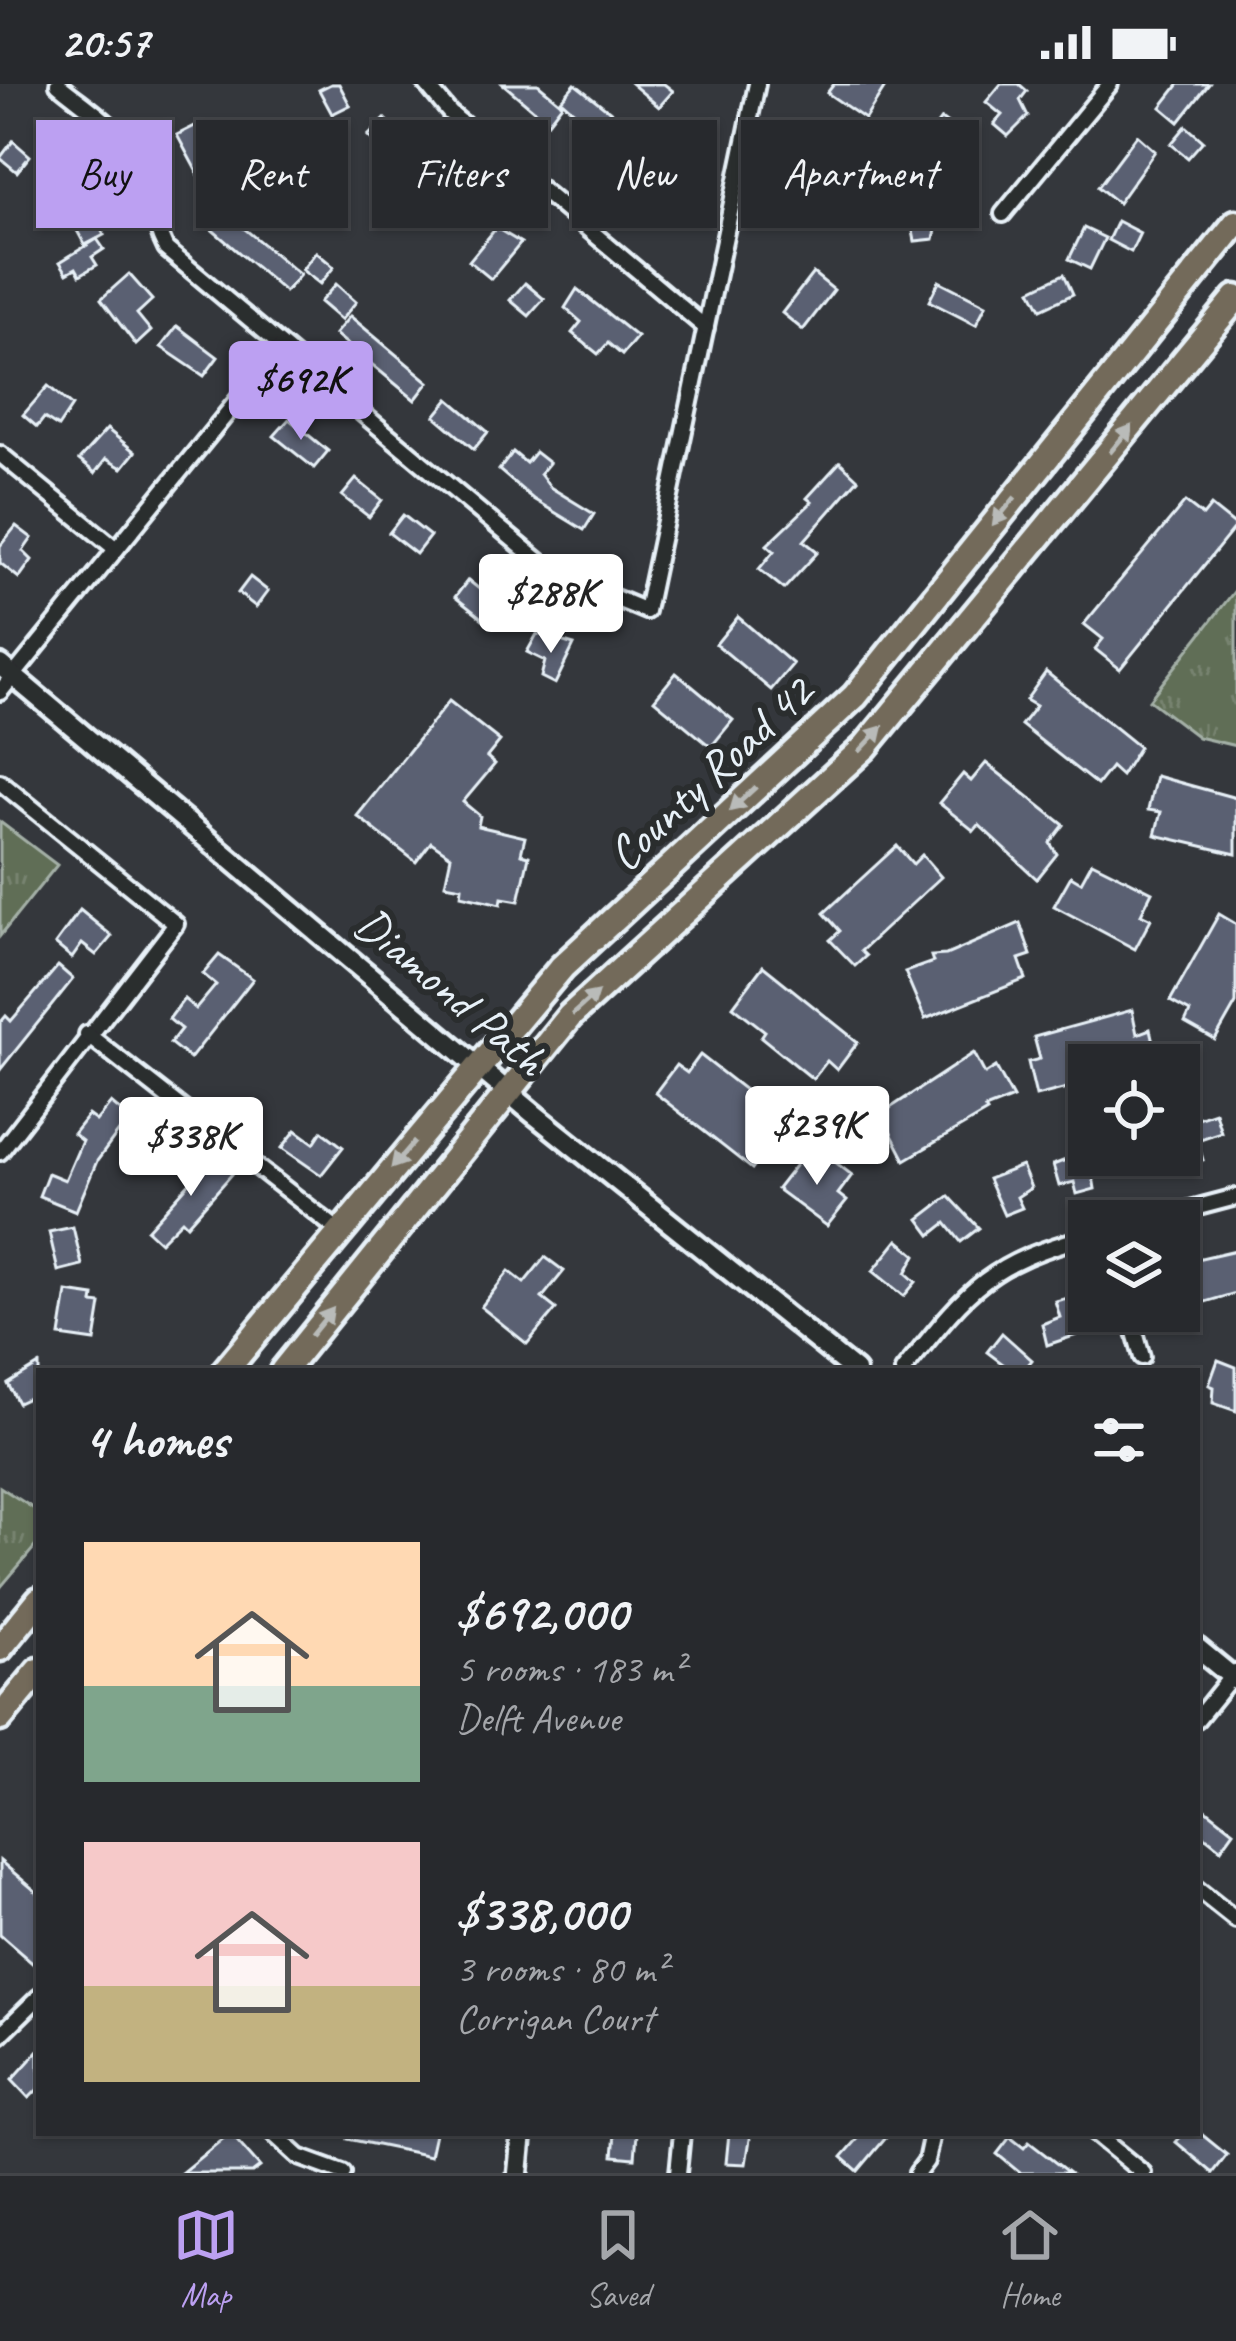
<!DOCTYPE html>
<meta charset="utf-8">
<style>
body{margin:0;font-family:Caveat,sans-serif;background:#2f3135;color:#f1f3f6;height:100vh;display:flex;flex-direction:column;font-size:45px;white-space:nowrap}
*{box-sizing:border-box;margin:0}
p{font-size:39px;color:#a4a6aa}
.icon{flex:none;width:66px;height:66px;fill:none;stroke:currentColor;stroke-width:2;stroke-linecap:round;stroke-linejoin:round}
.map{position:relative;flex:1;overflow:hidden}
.details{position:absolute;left:36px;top:1284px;width:1164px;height:768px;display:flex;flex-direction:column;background:#27292d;border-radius:0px;box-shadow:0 3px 9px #0004,0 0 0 3px #434549}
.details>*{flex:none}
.banner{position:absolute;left:36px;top:36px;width:1164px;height:108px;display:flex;gap:24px}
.tools{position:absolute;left:1068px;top:960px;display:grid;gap:24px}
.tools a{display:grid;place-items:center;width:132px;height:132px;border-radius:0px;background:#27292d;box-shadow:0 3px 9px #0004,0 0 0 3px #434549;font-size:60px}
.price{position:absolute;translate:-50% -102px;padding:0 27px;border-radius:12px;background:#fff;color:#222;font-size:39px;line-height:78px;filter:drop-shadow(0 3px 6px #0008)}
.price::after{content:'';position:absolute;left:50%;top:72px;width:36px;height:27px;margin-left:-18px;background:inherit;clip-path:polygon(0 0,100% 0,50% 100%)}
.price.current{background:#bca0f2;color:#111}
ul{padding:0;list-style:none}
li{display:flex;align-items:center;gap:36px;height:300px;padding:0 48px}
li span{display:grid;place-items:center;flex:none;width:336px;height:240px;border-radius:0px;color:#555}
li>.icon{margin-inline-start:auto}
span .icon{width:144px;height:144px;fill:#fffc;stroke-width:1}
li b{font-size:51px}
h2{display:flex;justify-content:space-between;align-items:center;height:144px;padding:0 48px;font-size:51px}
.pill{padding:0 42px;border-radius:0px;background:#27292d;box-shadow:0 3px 9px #0004,0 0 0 3px #434549;font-size:42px;line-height:108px}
.pill.current{background:#bca0f2;color:#111}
.status{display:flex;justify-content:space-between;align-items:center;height:84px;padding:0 60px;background:#27292d;direction:ltr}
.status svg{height:33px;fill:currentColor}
.dock{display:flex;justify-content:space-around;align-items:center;height:168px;border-top:3px solid #434549;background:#27292d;font-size:33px;color:#a4a6aa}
.dock a{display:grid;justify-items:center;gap:6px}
.dock .current{color:#bca0f2}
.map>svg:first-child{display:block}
.park{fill:url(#park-tufts);stroke:#a4b0a7;stroke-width:3}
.building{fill:#5a6072;stroke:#e8f1f8;stroke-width:3}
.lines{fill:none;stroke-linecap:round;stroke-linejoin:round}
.street-casing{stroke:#e8f1f8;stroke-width:22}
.secondary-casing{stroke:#e8f1f8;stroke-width:27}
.highway-casing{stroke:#e8f1f8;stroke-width:33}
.street{stroke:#2a2d2e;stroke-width:14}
.secondary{stroke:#2a2d2e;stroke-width:18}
.highway{stroke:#736b5a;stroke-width:24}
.oneway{fill:#b9bbb9}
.labels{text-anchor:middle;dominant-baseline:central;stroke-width:12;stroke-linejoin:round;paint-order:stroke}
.street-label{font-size:48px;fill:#e8f1f8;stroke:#2a2d2e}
</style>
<div class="status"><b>20:57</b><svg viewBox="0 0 49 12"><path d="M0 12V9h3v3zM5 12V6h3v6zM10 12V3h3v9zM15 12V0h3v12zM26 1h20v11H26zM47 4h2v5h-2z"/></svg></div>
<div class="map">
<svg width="1236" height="2089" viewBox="0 0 1236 2089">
<defs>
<pattern id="park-tufts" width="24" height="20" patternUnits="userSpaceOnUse" patternTransform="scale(3)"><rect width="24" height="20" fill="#606e56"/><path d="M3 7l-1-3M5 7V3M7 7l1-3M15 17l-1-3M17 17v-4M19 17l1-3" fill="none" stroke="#77836f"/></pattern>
</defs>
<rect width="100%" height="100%" fill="#34373c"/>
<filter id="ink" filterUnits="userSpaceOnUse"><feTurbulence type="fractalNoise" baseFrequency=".00833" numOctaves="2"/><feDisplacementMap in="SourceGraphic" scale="24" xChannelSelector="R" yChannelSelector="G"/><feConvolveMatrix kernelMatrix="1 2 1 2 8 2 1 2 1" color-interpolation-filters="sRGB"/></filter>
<g filter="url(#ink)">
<g class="park">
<path d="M1236,505V662L1198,653L1149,616Z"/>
<path d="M0,738L57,781L0,852Z"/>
<path d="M0,1403L39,1428V1458L0,1504Z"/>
</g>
<g class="building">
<path d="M331,0H339L350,21L332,30L319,6Z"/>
<path d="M503,0H538L562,20L548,38Z"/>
<path d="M575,0L612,29L596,47L561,16Z"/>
<path d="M632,0H664L673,7L659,23Z"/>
<path d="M834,0H887L865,35L827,9Z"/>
<path d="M1001,0H1019L1027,7L1020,16L1028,32L1008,52L994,40L1002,31L986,18Z"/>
<path d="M1179,0H1209L1179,38L1161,23Z"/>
<path d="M385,35L409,61L393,77L368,52Z"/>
<path d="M823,35L846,39L847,58L844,73L816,67L810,97L831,102L821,139L784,137L801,50L820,54Z"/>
<path d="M941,35L971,57L945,96L915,73L934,76L919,65Z"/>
<path d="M197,41L223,94L205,103L177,51Z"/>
<path d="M1186,42L1203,57L1188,74L1171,60Z"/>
<path d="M593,47L685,120L668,141L578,65Z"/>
<path d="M1137,51L1155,67L1118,119L1098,103Z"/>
<path d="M13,57L30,72L17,88L0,74Z"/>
<path d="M388,76L406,97L390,111L372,91Z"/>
<path d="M434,86L476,122L459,142L419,102Z"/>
<path d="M930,101L936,146L934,155L915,157L904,103Z"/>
<path d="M88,121L104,151L85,161L69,132Z"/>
<path d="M216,121L300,191L285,208L202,137Z"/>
<path d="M1117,137L1140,149L1131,168L1108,156Z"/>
<path d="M496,144L521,159L491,195L469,177Z"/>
<path d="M1084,144L1105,154L1090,185L1069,175Z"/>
<path d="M97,155L104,165L92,173L97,181L80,191L76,184L67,189L60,178Z"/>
<path d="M316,168L334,183L320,200L302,186Z"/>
<path d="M813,189L834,206L803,246L782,229Z"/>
<path d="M129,190L152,216L137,230L151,247L136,261L101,215Z"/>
<path d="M1064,190L1073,210L1041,225L1031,206Z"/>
<path d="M939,197L986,221L976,241L929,217Z"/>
<path d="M525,199L544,215L529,232L510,216Z"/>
<path d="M336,200L356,218L341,236L320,218Z"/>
<path d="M577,205L637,253L622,271L608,259L598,270L572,249L581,238L565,224Z"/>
<path d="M350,232L429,298L415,316L335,250Z"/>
<path d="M177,242L218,273L204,292L161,263Z"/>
<path d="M48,302L72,322L58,343L44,334L37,343L23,331Z"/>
<path d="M449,315L488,348L474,365L435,332Z"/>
<path d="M289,335L328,367L314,384L274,352Z"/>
<path d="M107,345L135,368L122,384L106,375L95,389L79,376Z"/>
<path d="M513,368L526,379L535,368L549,379L540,390L550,403L594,430L584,446L533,415L499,386Z"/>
<path d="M840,378L858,395L804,457L818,468L784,505L759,485L774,467L767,461L812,418L807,414Z"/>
<path d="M356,395L382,416L369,433L342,412Z"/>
<path d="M1185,418L1203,432L1211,422L1236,442L1120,585L1095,565L1103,555L1084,540Z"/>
<path d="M403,431L430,452L416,470L389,449Z"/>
<path d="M16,442L32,454L23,467L32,476L19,494L0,479V462Z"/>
<path d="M250,493L268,507L256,523L238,509Z"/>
<path d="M468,496L483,508L488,501L506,515L488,539L455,513Z"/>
<path d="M738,533L793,580L771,606L716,560Z"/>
<path d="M537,550L574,561L555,600L541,593L545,577L527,568Z"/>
<path d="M1046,588L1139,663L1121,692L1111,683L1097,701L1021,641L1036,622L1026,616Z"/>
<path d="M676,589L733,636L711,663L654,616Z"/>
<path d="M449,617L500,657L487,673L495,680L463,718L480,732L478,742L525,753L521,770L529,772L519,817L502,814L501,820L461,811L462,803L445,800L451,772L431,758L416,778L357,732Z"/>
<path d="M986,679L1064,741L1050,759L1057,770L1037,795L979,741L974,747L939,719L963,690L971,697Z"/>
<path d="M1156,692L1236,714V770L1155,751L1161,728L1148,726Z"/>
<path d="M897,762L913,780L922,771L941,793L861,867L866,872L855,882L830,856L840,847L824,829Z"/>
<path d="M1092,778L1152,808L1141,830L1151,835L1135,865L1054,822L1071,792L1081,798Z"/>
<path d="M80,826L112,852L96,871L82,860L72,874L55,860Z"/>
<path d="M1219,830L1236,840V919L1215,956L1185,939L1190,928L1170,917Z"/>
<path d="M1020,839L1031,871L1019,875L1026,895L925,935L905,888L933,878L931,872L946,871Z"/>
<path d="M219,871L253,895L190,975L170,959L181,945L169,935L184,915L196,925L216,901L203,890Z"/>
<path d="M58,882L73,895L0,986V939L6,932L11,937Z"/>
<path d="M763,882L858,958L837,986L827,977L813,995L761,953L765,947L733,922Z"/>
<path d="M1132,926L1137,950L1150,945L1158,980L1093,981L1089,973V995L1082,1000L1036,1012L1028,978L1040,975L1034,953Z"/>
<path d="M974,969L985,990L996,983L1013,1014L985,1025L987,1028L905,1076L881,1030Z"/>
<path d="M700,971L778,1032L763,1051L773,1058L752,1085L655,1009L676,981L687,989Z"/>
<path d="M111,1019L129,1034L97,1077L76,1127L39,1112L48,1089L65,1096L82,1057L73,1050L88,1031L96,1037Z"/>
<path d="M1215,1028L1221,1048L1197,1056L1203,1076L1145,1090L1140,1071H1179V1040Z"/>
<path d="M239,1029L257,1043L245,1059L227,1045Z"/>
<path d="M296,1046L314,1059L322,1047L343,1063L321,1091L282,1064Z"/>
<path d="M1089,1067L1095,1105L1077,1110L1074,1098L1059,1102L1053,1081Z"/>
<path d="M822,1068L852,1091L838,1110L847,1117L827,1142L777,1105L798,1078L808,1087Z"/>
<path d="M213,1073L232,1090L187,1141L182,1136L160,1158L147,1146Z"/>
<path d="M1022,1082L1031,1104L1017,1113L1022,1124L1004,1131L988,1095Z"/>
<path d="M949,1112L979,1144L961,1158L946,1139L931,1151L919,1135Z"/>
<path d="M73,1143L82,1181L58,1187L49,1148Z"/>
<path d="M898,1156L916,1171L906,1189L916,1198L904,1212L873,1187Z"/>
<path d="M1236,1166V1209L1185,1224L1179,1202L1198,1196L1192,1176Z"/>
<path d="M545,1173L564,1187L542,1214L556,1225L527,1260L481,1223L509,1187L524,1199Z"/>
<path d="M67,1208L94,1212L93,1219L101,1220L95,1257L60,1252Z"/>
<path d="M1076,1212L1083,1249L1047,1261L1042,1240L1060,1233L1055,1217Z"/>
<path d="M1002,1249L1032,1276L1023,1287H997L1003,1280L987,1268Z"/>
<path d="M1218,1276L1236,1283V1327L1213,1319L1214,1303L1209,1301Z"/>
<path d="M39,1281V1309L18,1319L8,1300Z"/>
<path d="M1197,1718L1234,1747L1221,1765L1197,1746Z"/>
<path d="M0,1777L39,1810V1885L0,1851Z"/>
<path d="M39,1966V2004L29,2014L12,1996Z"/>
<path d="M230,2049L260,2083L252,2089H181Z"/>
<path d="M349,2049H435L430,2072L348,2055Z"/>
<path d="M615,2049H637L635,2074L613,2072Z"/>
<path d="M729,2049H751L746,2080L726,2079Z"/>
<path d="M863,2049H890L858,2087L842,2073Z"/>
<path d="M1184,2049H1200L1227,2071L1213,2089L1176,2058Z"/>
<path d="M1010,2053L1024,2064L1029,2058L1069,2089H1020L997,2070Z"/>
</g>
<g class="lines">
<g class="street-casing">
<g id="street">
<path d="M58,0C85,23 127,47 140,82C151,111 152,138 166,165L552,488L646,527L757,0"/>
<path d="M426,0L450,29L706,244"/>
<path d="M1003,130L1110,0"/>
<path d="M0,370L116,465"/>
<path d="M0,608L281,263"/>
<path d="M0,698L176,840L0,1068"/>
<path d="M87,950L339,1147"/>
<path d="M1145,1137L1236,1113"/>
<path d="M1129,1227L1142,1273"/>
<path d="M903,1287C968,1206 985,1180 1089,1152"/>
<path d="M1197,1635L1235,1588"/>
<path d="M1197,1805L1236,1836"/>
<path d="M0,1951L39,1913"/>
<path d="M273,2049L299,2073L343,2089"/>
<path d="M1094,2049L1143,2089"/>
<path d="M678,2089L682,2049"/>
<path d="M917,2089L926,2077L932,2049"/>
</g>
</g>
<g class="secondary-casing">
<g id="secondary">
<path d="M0,581L534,1030L855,1287"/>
<path d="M1197,1564L1236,1596"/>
<path d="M518,2089L522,2049"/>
</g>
</g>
<g class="highway-casing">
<g id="highway">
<path d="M225,1287L562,883L855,612L1236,139"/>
<path d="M283,1287L570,932L865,663L1236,214"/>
<path d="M0,1564L39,1516"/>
<path d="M0,1634L39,1587"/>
</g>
</g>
<use href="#street" class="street"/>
<use href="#secondary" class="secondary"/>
<use href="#highway" class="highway"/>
</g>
<defs><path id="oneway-solid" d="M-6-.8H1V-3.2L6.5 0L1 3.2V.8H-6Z" transform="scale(3)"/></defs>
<g class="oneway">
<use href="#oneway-solid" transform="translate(1121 355) rotate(-51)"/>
<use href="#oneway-solid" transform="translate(1004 427) rotate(129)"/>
<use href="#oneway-solid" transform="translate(871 655) rotate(-47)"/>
<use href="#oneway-solid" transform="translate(743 715) rotate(137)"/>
<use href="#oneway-solid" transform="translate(585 919) rotate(-42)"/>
<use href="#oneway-solid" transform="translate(403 1071) rotate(131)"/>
<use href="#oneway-solid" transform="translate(322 1238) rotate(-51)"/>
</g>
</g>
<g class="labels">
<g class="street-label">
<text transform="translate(710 689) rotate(-43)">County Road 42</text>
<text transform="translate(451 907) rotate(40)">Diamond Path</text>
</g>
</g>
</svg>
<div class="tools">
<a><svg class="icon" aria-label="locate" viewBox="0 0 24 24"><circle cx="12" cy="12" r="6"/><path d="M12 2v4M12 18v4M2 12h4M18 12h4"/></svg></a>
<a><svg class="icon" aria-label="layers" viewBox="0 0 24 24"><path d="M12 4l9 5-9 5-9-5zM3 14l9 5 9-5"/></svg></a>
</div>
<b class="price current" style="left:301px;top:359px">$692K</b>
<b class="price" style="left:551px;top:572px">$288K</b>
<b class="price" style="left:817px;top:1104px">$239K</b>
<b class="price" style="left:191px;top:1115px">$338K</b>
<div class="banner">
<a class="pill current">Buy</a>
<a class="pill">Rent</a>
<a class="pill">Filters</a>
<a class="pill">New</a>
<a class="pill">Apartment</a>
</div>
<section class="details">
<h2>4 homes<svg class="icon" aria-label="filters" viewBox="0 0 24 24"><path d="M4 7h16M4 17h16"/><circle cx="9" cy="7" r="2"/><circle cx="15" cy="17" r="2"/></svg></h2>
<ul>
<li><span style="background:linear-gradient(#ffd9b3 60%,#7fa58c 0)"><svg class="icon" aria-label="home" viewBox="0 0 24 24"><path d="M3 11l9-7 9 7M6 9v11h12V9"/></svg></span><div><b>$692,000</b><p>5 rooms · 183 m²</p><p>Delft Avenue</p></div></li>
<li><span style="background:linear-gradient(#f6c9c9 60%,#c2b280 0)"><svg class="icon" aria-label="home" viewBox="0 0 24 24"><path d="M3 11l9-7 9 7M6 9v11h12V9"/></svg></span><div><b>$338,000</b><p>3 rooms · 80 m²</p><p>Corrigan Court</p></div></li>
</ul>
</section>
</div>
<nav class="dock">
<a class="current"><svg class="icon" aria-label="map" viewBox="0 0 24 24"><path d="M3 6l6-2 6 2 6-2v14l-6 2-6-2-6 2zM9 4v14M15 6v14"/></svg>Map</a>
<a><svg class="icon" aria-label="saved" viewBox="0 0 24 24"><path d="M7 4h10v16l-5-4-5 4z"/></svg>Saved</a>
<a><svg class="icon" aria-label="home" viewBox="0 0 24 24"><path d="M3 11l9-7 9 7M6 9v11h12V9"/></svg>Home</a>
</nav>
